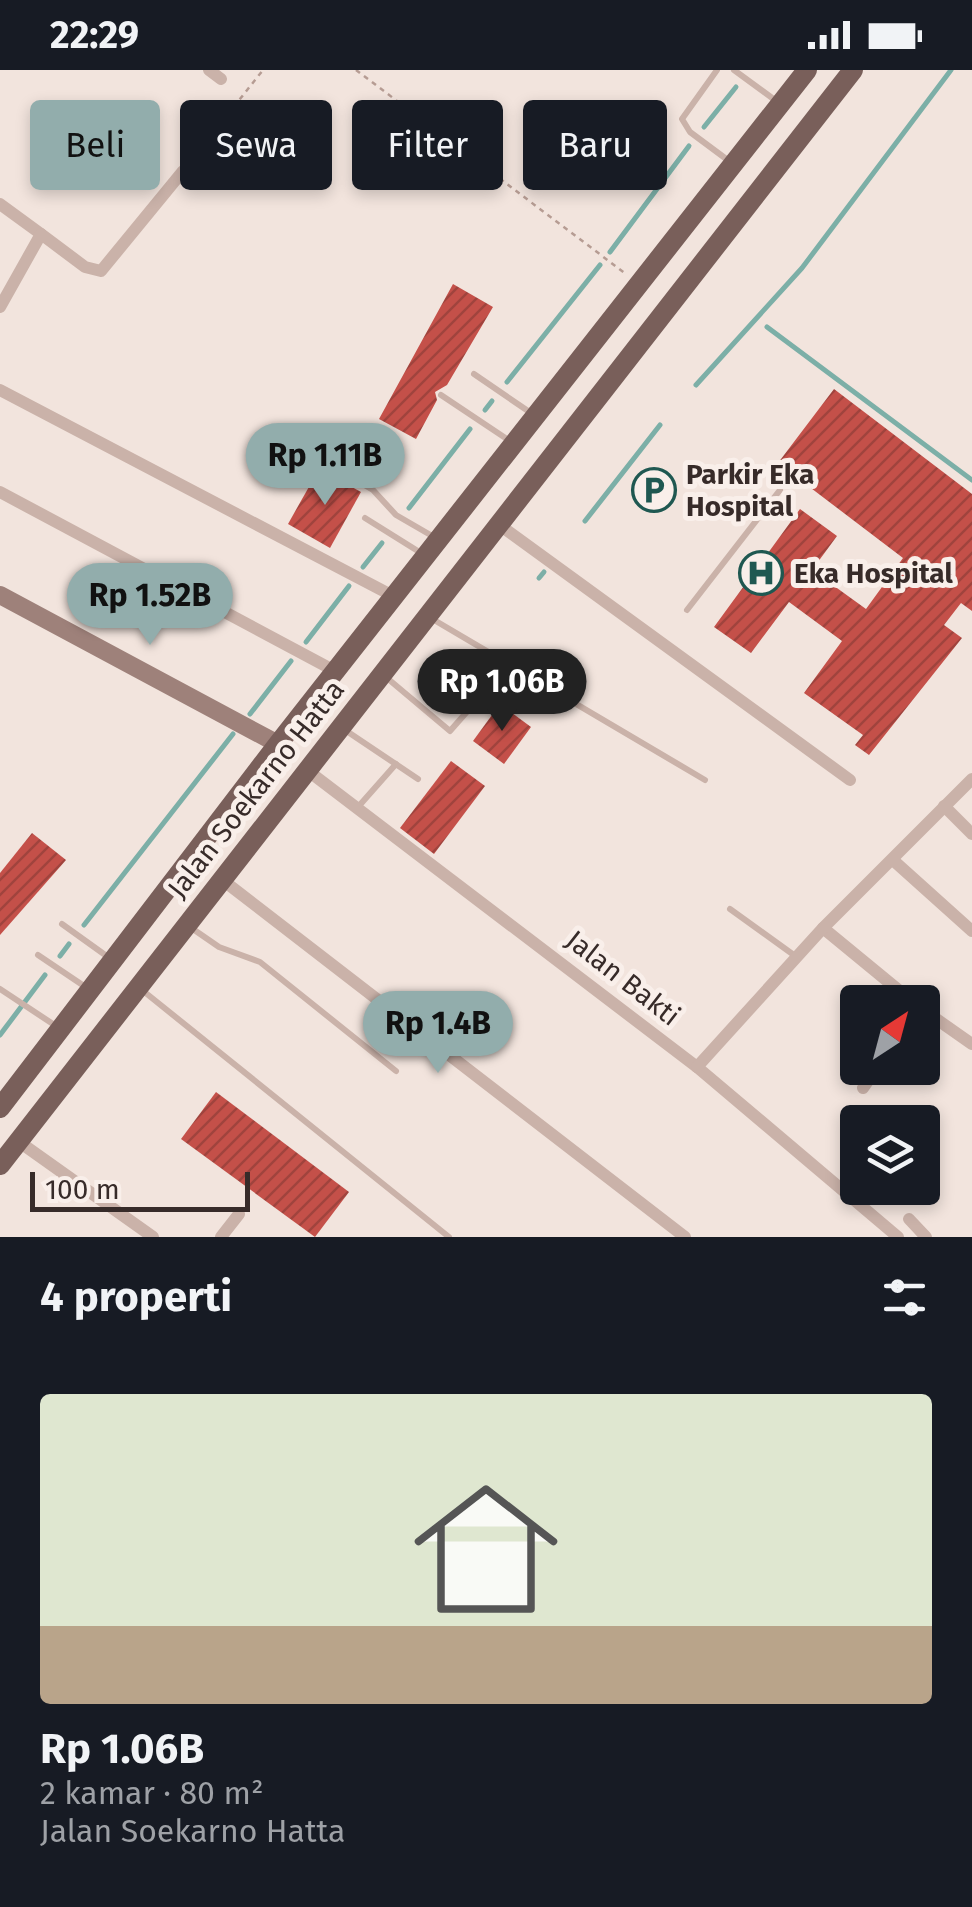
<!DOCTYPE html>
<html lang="id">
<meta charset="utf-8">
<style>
body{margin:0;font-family:"Fira Sans",sans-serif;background:#20242c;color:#f1f3f6;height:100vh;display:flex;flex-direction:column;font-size:38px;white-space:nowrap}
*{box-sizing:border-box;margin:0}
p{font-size:32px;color:#9ea1a6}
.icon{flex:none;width:55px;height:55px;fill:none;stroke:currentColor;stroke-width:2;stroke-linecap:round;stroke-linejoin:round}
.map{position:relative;height:1167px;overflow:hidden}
.side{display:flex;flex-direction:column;background:#171b24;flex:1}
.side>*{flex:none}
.guide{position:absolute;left:30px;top:30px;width:912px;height:90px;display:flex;gap:20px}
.needle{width:65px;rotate:36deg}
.buttons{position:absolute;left:840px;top:915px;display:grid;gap:20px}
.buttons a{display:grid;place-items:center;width:100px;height:100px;border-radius:10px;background:#171b24;box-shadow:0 5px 15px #0003;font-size:50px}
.scale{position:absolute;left:30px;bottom:25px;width:220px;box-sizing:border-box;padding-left:10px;border:5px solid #372b29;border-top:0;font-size:28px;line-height:35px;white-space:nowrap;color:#372b29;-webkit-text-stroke:8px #f9efea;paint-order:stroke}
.price{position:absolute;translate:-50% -85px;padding:0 22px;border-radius:35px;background:#92adac;color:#111;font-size:32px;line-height:65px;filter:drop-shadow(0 2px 5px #0008)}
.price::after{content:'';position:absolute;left:50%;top:60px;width:30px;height:22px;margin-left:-15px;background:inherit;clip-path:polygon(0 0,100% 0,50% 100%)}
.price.current{background:#222;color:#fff}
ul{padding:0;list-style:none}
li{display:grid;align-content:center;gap:20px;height:530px;padding:0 40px}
li span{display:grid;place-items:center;height:310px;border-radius:10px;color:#555}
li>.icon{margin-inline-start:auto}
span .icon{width:180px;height:180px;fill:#fffc;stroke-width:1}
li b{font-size:42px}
h2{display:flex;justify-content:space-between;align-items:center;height:120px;padding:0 40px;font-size:42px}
.chip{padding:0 35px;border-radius:10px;background:#171b24;box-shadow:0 5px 15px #0003;font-size:35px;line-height:90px}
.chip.current{background:#92adac;color:#111}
.status{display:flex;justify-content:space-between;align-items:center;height:70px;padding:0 50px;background:#171b24;direction:ltr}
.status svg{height:28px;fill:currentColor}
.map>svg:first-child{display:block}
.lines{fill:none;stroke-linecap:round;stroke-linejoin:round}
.stream{stroke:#7cafa7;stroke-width:5}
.building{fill:url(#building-hatch)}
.path{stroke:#b69c93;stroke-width:2.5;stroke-dasharray:5 5;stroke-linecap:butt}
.service{stroke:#cab2a9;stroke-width:6}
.minor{stroke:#cab2a9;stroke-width:12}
.secondary{stroke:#9e817a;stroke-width:18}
.primary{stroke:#795f5a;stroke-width:20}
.labels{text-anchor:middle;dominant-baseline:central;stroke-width:10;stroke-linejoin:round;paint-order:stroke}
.poi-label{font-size:28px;font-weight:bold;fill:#372b29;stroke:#f9efea;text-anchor:start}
.street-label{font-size:28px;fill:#372b29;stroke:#f9efea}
</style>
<div class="status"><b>22:29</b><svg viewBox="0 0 49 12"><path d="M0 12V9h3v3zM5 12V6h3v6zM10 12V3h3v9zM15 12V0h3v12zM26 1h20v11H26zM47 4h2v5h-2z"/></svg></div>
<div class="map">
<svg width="972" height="1167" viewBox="0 0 972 1167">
<defs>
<pattern id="building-hatch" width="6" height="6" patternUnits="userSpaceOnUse" patternTransform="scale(2.5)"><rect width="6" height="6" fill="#c45049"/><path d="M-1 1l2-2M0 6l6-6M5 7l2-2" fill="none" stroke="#a0433d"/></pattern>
</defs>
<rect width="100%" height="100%" fill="#f2e4dd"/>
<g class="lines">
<g class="stream">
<path d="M704,57L736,17"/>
<path d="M610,182L689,76"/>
<path d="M767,257L972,410"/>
<path d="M507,312L600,195"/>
<path d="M696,315L802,198L951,0"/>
<path d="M485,340L492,331"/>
<path d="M409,438L470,359"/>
<path d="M585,451L660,355"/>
<path d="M363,497L382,473"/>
<path d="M539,508L544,502"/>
<path d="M306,572L349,516"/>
<path d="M250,644L291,591"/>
<path d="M84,855L233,664"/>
<path d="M60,886L69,874"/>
<path d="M0,965L45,905"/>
</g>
</g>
<g class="building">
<path d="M453,214L493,237L447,315L435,322L437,330L416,369L379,349Z"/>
<path d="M834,319L972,424V541L961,533L944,555L962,568L869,685L855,675L863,665L804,623L842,571L789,532L751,583L714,557L800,439L837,466L812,500L866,539L903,488L778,393Z"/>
<path d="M319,399L361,422L330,478L288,454Z"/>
<path d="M500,634L531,657L504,694L473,671Z"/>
<path d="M451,691L485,716L434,784L400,758Z"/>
<path d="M32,763L66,790L0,865V803Z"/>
<path d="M216,1022L349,1122L315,1167L181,1069Z"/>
</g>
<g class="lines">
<g class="path">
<path d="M356,0L626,204"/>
<path d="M190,92L263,0"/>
</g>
<g class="service">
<path d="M717,0L682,49L690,62L729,91"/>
<path d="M734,0L779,33"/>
<path d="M474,304L531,343"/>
<path d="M441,325L510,371"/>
<path d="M308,382L373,420L396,445L434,467"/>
<path d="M365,448L421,483"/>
<path d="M687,540L780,420"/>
<path d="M429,547L705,710"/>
<path d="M387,608L450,661L509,594"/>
<path d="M345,660L418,709"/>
<path d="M358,737L396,694"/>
<path d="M730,839L798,888"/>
<path d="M62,854L108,887"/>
<path d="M190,857L219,877L260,892L396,1001"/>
<path d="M38,885L87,918"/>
<path d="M0,919L56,956"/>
<path d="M142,920L449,1167"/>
</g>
<g class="minor">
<path d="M209,0L221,9"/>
<path d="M0,134L41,164"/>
<path d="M0,237L41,164L85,197L101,201L183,101"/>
<path d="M0,320L395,527"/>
<path d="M0,422L335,601"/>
<path d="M501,456L850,710"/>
<path d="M307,700L697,997L898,1167"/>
<path d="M944,736L972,764"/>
<path d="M894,791L972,861"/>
<path d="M220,808L685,1167"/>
<path d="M823,858L913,932"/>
<path d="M922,939L972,974"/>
<path d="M697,997L823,858L972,709"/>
<path d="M863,1018L877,998"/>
<path d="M18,1071L153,1167"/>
<path d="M909,1149L926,1167"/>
<path d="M221,1167L239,1144"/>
</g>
<path class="secondary" d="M0,525L278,674"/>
<g class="primary">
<path d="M0,1038L278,674L807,0"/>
<path d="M0,1095L853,0"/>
</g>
</g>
<defs>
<g id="parking-ring" transform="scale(2.25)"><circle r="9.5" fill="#f9efea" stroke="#1f5851" stroke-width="1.5"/><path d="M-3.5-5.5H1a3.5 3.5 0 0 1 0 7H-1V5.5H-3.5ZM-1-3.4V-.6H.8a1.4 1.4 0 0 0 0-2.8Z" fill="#1f5851"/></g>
<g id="hospital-ring" transform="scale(2.25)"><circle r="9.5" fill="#f9efea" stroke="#1f5851" stroke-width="1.5"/><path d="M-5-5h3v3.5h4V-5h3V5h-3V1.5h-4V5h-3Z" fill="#1f5851"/></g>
</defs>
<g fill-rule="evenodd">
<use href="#parking-ring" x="654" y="420"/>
<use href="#hospital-ring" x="761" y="503"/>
</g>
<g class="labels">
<g class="poi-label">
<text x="686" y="404">Parkir Eka<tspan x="686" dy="32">Hospital</tspan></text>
<text x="794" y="503">Eka Hospital</text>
</g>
<g class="street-label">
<text transform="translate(256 719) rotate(-52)">Jalan Soekarno Hatta</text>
<text transform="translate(623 908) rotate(38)">Jalan Bakti</text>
</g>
</g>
</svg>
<div class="buttons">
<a><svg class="needle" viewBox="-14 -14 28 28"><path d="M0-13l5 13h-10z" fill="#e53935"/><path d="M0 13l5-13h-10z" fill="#9ea1a6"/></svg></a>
<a><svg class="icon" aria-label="layers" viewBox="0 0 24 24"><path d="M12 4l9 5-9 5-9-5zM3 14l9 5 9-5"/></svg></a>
</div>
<div class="scale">100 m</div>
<b class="price" style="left:325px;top:438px">Rp 1.11B</b>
<b class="price" style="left:150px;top:578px">Rp 1.52B</b>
<b class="price current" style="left:502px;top:664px">Rp 1.06B</b>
<b class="price" style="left:438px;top:1006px">Rp 1.4B</b>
<div class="guide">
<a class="chip current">Beli</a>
<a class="chip">Sewa</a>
<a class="chip">Filter</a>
<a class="chip">Baru</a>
</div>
</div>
<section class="side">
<h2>4 properti<svg class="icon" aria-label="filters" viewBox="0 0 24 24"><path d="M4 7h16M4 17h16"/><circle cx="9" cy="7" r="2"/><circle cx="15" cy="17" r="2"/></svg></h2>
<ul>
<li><span style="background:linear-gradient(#dfe7d0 75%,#b9a48a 0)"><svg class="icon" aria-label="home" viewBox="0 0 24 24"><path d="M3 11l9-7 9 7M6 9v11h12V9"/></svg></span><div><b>Rp 1.06B</b><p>2 kamar · 80 m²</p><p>Jalan Soekarno Hatta</p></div></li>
</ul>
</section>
